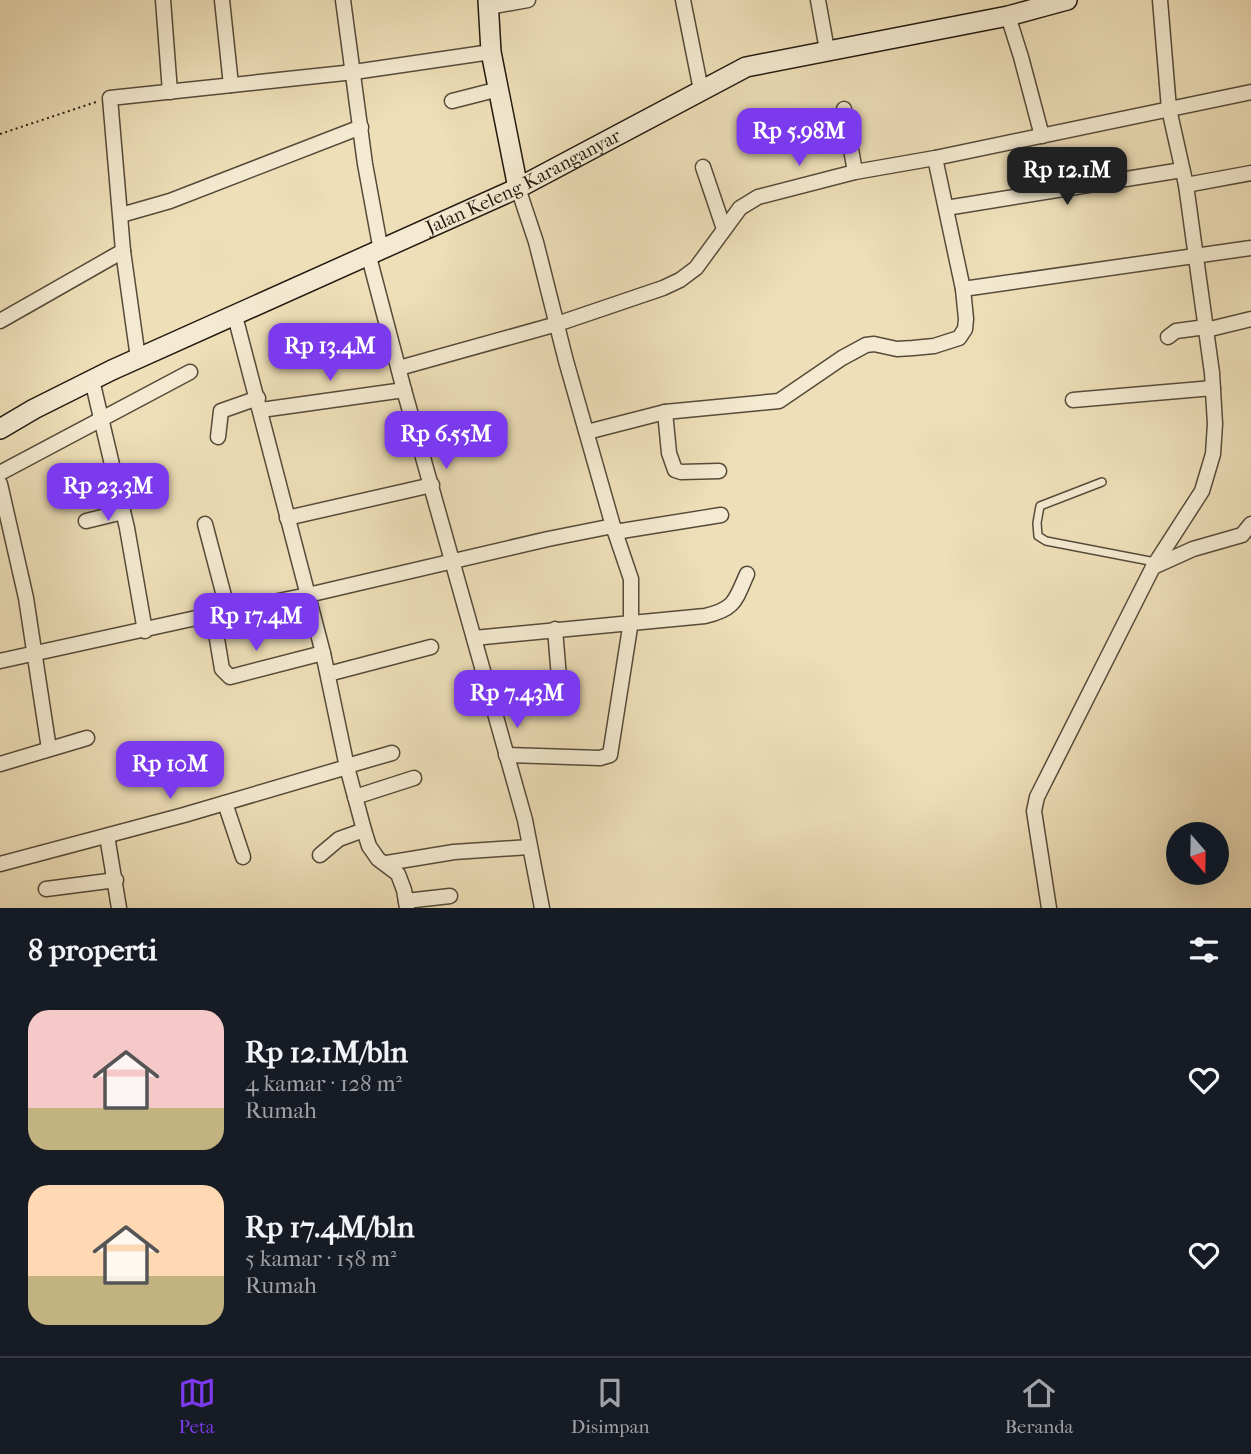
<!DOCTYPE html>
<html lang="id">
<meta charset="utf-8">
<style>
body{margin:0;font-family:"IM FELL French Canon",serif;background:#242831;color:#f1f3f6;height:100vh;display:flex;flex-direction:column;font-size:26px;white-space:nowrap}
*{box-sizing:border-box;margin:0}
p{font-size:23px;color:#9ea1a6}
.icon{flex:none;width:38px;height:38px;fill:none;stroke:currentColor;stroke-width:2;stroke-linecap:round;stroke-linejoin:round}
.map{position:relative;height:908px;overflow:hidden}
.side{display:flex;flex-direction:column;background:#171b24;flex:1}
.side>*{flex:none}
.needle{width:46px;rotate:160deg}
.tools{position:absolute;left:1166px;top:822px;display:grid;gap:14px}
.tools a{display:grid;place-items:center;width:63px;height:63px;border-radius:50%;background:#171b24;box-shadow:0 7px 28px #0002;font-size:35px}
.price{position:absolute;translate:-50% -60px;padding:0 16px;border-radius:14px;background:#7c3aed;color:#fff;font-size:23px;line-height:46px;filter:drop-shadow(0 2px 4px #0008)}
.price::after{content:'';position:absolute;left:50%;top:42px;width:21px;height:16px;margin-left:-10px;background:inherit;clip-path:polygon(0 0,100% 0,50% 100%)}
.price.current{background:#222;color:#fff}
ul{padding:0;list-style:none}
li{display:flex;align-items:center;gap:21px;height:175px;padding:0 28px}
li span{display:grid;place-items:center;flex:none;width:196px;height:140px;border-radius:21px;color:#555}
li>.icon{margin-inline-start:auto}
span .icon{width:84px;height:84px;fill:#fffc;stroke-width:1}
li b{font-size:30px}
h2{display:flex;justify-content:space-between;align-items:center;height:84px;padding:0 28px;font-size:30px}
.tab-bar{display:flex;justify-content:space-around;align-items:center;height:98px;border-top:2px solid #363941;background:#171b24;font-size:19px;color:#9ea1a6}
.tab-bar a{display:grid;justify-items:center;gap:4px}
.tab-bar .current{color:#7c3aed}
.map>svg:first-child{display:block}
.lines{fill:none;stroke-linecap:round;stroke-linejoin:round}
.lane-casing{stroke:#564b3a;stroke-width:10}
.street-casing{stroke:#564b3a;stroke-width:17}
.secondary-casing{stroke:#231a10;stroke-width:22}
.path{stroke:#231a10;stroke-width:2;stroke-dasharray:2 3.5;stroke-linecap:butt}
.lane{stroke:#f4ead1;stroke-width:7}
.street{stroke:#f4ead1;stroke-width:14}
.secondary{stroke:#f4ead1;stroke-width:19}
.labels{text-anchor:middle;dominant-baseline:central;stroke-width:5;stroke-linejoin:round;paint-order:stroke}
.street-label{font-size:19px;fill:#231a10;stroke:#f4ead1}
</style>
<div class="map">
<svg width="1251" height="908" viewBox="0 0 1251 908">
<rect width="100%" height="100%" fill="#eedfb8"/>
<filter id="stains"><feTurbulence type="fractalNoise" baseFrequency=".00286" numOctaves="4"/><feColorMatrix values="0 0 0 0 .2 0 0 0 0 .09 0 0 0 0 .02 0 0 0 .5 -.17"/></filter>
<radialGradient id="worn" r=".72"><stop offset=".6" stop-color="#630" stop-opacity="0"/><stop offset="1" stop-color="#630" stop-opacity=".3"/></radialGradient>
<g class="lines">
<g class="lane-casing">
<path id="lane" d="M1102,482L1040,506L1037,523L1038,536L1046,541L1155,562"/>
</g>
<g class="street-casing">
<g id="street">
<path d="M163,0L170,92"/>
<path d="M222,0L231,85"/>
<path d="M343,0L365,164L381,251"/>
<path d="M683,0L701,90"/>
<path d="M818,0L827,50"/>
<path d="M489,7L528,0"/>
<path d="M1008,16L1021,57L1042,136"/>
<path d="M452,101L499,89"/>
<path d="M844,109L855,172"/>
<path d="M703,167L724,229"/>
<path d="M1186,185L1251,173"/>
<path d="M946,208L1182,170"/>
<path d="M121,215L170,201L361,127"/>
<path d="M369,257L404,390L525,820L542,908"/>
<path d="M963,289L1251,248"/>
<path d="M235,316L323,653L347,767L364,830L369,846L378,859L398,874L404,890L407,908"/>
<path d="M0,321L123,251"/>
<path d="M1206,330L1251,319"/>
<path d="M1168,337L1176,331L1206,327"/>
<path d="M138,358L123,251L110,98L354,72L491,52"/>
<path d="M399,368L557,324L663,288L680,280L696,268L740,208L758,197L855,172L935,158L1251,92"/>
<path d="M92,380L127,528L145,631"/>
<path d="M1073,400L1213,388"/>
<path d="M261,410L404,390"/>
<path d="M665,412L669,453L675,470L681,472L719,471"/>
<path d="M587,432L665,412L779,401L842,358L866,345L874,344L897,349L913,348L934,346L959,338L965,329L966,319L963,289L935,158"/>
<path d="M218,437L221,411L258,398"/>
<path d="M0,473L190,372"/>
<path d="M0,484L26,598L49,749"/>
<path d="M287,518L432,485"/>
<path d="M86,521L123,512"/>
<path d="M205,524L228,611"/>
<path d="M615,532L721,515"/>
<path d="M1153,567L1193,549L1242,535L1251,524"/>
<path d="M213,615L222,669L230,677L323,653"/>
<path d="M555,629L561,702"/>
<path d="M474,638L705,616C735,609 735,601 747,574"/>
<path d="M0,661L228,611L308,595L548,539L613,526"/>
<path d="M328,674L431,647"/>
<path d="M506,755L600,758L610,755L631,621V579L613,526L566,361L536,242L518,188"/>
<path d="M0,764L87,738"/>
<path d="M347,766L392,753"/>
<path d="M355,797L414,778"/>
<path d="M225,803L243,857"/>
<path d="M107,836L119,908"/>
<path d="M320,855L339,839L364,830"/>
<path d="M387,863L454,852L529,847"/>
<path d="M0,864L184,815L347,767"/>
<path d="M46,889L116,880"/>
<path d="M406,901L450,896"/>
<path d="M1049,908L1034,811L1037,797L1153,567L1202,491L1213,454L1215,424L1212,373L1186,185L1169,109L1160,0"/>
</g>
</g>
<g class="secondary-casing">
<g id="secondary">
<path d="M488,0L491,52L518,188"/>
<path id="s1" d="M0,429L34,409L112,370L518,188L746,67L1008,16L1067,0"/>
</g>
</g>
<path class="path" d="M0,134L99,101"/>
<use href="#lane" class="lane"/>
<use href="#street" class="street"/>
<use href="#secondary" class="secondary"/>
</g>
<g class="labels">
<g class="street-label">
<text stroke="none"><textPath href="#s1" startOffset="579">Jalan Keleng Karanganyar</textPath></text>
</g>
</g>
<rect width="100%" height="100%" filter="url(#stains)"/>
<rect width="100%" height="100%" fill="url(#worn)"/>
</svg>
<div class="tools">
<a><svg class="needle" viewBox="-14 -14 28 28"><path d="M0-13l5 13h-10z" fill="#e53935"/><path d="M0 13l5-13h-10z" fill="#9ea1a6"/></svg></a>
</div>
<b class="price" style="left:799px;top:168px">Rp 5.98M</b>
<b class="price current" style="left:1067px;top:207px">Rp 12.1M</b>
<b class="price" style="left:330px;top:383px">Rp 13.4M</b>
<b class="price" style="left:446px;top:471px">Rp 6.55M</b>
<b class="price" style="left:108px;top:523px">Rp 23.3M</b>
<b class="price" style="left:256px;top:653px">Rp 17.4M</b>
<b class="price" style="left:517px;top:730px">Rp 7.43M</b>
<b class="price" style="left:170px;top:801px">Rp 10M</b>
</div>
<section class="side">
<h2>8 properti<svg class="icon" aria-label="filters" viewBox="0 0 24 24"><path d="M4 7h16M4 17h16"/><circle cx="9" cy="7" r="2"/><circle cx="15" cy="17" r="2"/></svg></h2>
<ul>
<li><span style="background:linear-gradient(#f6c9c9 70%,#c2b280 0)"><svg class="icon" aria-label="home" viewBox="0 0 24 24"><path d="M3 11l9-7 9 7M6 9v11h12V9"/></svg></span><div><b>Rp 12.1M/bln</b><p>4 kamar · 128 m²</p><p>Rumah</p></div><svg class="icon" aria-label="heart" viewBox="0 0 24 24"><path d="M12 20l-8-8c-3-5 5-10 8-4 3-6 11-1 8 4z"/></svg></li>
<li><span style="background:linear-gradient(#ffd9b3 65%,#c2b280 0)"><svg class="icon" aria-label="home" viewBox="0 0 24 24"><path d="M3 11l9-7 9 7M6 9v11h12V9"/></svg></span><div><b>Rp 17.4M/bln</b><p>5 kamar · 158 m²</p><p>Rumah</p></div><svg class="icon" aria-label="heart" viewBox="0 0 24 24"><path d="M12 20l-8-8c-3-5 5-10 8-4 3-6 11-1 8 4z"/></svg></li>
</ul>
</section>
<nav class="tab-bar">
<a class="current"><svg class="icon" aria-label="map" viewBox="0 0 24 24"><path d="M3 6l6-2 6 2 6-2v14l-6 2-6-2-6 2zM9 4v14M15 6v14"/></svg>Peta</a>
<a><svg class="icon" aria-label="saved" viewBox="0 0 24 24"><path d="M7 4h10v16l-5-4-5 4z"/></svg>Disimpan</a>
<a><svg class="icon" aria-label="home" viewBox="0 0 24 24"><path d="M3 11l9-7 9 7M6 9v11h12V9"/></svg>Beranda</a>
</nav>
